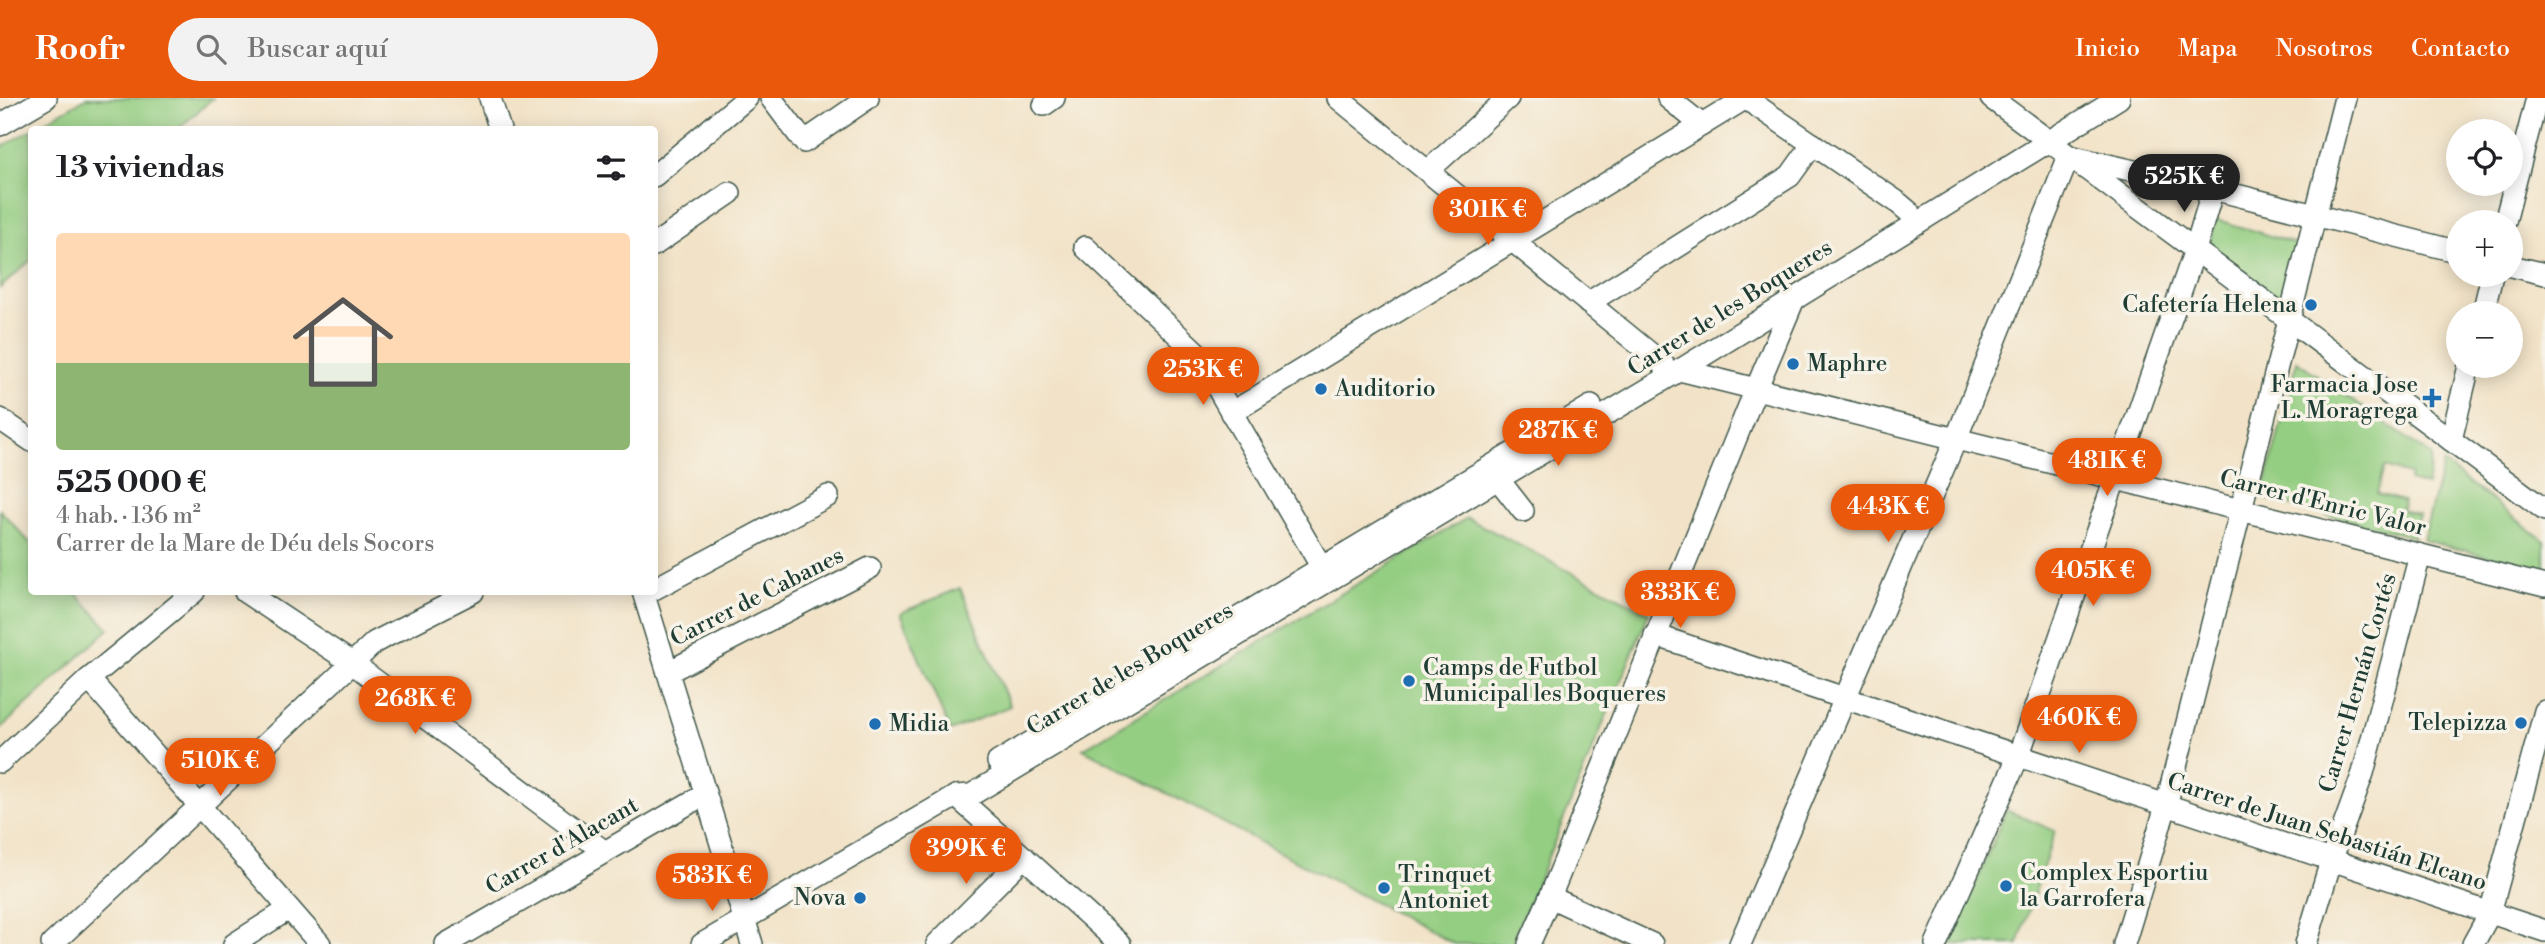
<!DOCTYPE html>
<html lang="es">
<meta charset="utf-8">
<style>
body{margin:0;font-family:"Libre Bodoni",serif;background:#f2f2f2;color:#202124;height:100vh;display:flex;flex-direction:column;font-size:26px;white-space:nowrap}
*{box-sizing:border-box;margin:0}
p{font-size:23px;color:#757577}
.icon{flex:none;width:38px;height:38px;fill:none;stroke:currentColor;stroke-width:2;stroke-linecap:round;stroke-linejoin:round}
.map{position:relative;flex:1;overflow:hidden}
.drawer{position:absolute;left:28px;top:28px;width:630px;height:469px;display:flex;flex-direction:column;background:#fff;border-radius:7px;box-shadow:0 4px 18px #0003}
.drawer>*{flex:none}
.tools{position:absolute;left:2446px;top:21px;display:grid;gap:14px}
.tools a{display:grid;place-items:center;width:77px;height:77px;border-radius:50%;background:#fff;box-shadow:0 4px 18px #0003;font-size:35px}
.price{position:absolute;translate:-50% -60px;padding:0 16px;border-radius:24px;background:#ea580c;color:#fff;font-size:23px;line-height:46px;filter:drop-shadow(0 2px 4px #0008)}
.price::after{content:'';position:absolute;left:50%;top:42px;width:21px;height:16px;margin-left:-10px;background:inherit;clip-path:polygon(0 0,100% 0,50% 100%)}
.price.on{background:#222;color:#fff}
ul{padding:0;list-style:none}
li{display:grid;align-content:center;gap:14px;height:371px;padding:0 28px}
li+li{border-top:2px solid #e0e0e0}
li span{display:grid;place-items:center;height:217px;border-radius:7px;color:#555}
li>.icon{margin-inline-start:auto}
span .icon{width:126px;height:126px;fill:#fffc;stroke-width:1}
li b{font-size:30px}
h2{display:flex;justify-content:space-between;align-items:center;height:84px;padding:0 28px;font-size:30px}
header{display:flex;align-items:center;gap:42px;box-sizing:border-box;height:98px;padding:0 35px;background:#ea580c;color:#fff}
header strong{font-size:33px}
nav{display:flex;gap:38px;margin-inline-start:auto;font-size:24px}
.search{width:490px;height:63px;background:#f2f2f2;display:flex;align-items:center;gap:18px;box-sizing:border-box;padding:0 24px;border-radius:38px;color:#757577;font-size:26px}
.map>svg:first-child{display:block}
.green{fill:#94ce82;stroke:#5a865b;stroke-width:2}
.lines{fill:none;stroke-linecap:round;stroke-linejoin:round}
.minor-casing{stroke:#3f564a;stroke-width:24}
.minor{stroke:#fff;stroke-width:21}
.poi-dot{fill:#1f6fb2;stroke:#f7f3e8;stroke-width:2.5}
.labels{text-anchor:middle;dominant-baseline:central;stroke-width:7;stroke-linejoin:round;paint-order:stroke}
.poi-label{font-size:23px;fill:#1f3d34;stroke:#f7f3e8;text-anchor:start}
.street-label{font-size:23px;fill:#1f3d34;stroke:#f7f3e8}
</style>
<header>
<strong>Roofr</strong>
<div class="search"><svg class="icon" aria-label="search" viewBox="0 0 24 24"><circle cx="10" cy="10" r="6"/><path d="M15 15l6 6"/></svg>Buscar aquí</div>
<nav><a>Inicio</a><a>Mapa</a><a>Nosotros</a><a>Contacto</a></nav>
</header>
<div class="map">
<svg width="2545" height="846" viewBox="0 0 2545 846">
<rect width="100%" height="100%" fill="#f7f3e8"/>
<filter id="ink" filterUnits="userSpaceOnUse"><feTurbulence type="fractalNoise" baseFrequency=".0143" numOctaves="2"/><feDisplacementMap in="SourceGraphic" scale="14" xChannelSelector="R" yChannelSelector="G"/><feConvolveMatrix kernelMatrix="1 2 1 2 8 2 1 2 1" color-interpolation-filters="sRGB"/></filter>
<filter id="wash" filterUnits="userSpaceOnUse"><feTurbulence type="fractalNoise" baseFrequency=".00686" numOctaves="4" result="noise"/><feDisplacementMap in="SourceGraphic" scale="28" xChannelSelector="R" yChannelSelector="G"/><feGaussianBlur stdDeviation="1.57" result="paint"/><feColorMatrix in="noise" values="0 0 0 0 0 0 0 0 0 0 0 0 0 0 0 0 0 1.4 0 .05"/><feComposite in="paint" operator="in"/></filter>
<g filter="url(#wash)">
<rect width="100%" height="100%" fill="#f2e3c8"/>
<g class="green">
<path d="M86,0H213L178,31L32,32L31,162L0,190V50Z"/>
<path d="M2215,121L2299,147L2283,210L2208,151Z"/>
<path d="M2297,263L2432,358L2427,388L2409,383L2410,376L2384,369L2377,396L2403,403L2402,412L2419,417L2413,439L2262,400Z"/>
<path d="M2443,365L2545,443V473L2423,442Z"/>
<path d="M0,412L31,446L32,494H75L109,531L0,631Z"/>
<path d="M1467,420L1649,515L1512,846H1454L1083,651Z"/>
<path d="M960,490L1010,608L950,633L900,515Z"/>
<path d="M2006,712L2055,733L2018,846H1951Z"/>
</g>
</g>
<g filter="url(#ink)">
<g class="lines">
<g class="minor-casing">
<g id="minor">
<path d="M490,0L500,32"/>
<path d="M771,0L804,44L868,0"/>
<path d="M1338,0L1663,266"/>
<path d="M1668,0L1702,27"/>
<path d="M1745,0L1896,103L1909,114"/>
<path d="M1991,0L2545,412"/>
<path d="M1044,7L1054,0"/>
<path d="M0,27L46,0"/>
<path d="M1428,73L1508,0"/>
<path d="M654,78L747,0"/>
<path d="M2505,124L2537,0"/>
<path d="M654,147L730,95"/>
<path d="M1085,149L1197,255L1328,480"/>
<path d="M2511,168L2545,176"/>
<path d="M1588,205L1790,78L1813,46"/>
<path d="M2483,215L2492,177"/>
<path d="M1680,272L2545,488"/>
<path d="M1231,315L1746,0"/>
<path d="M0,321L32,343"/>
<path d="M2451,342L2469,268"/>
<path d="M1498,381L1523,413"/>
<path d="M654,491L828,398"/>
<path d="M245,494L352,565L605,754"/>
<path d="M643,494L752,846"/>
<path d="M1655,537L2545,833"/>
<path d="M668,574L870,470"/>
<path d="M89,581L320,846"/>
<path d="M0,664L89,581L194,494"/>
<path d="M998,664L1591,308"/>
<path d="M956,698L1120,846"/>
<path d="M1550,799L1652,846"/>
<path d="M52,846L375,544L473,494"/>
<path d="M234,846L289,811"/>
<path d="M446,846L705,696"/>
<path d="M702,846L956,698L971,697L1680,272L2119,0"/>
<path d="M937,846L1024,759"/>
<path d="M1529,846L1550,799L1749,308L1794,201"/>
<path d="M1740,846L1956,341L2069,58L2213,91L2459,154"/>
<path d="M1936,846L2018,659L2195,152L2213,91"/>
<path d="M2124,846L2166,708L2345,0"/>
<path d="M2306,846L2331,763L2363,675L2420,457"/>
<path d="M2473,846L2490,815L2545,613"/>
</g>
</g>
<use href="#minor" class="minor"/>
</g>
</g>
<g class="poi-dot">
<circle cx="2311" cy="207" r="7"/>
<circle cx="1793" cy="266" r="7"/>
<circle cx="1321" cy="291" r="7"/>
<path d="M2428.5 289.5h7v7h7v7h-7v7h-7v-7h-7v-7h7z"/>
<circle cx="1409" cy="583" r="7"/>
<circle cx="2521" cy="625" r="7"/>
<circle cx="875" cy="626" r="7"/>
<circle cx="2006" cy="788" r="7"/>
<circle cx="1384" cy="790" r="7"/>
<circle cx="860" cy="800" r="7"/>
</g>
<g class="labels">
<g class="poi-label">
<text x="2297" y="207" text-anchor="end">Cafetería Helena</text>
<text x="1807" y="266">Maphre</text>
<text x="2418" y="287" text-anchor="end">Farmacia Jose<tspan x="2418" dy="26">L. Moragrega</tspan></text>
<text x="1335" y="291">Auditorio</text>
<text x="1423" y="570">Camps de Futbol<tspan x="1423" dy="26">Municipal les Boqueres</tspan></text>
<text x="2507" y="625" text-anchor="end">Telepizza</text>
<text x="889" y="626">Midia</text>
<text x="2020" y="775">Complex Esportiu<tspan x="2020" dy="26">la Garrofera</tspan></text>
<text x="1398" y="777">Trinquet<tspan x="1398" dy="26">Antoniet</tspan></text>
<text x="846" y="800" text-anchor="end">Nova</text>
</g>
<g class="street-label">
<text transform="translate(1730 210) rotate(-32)">Carrer de les Boqueres</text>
<text transform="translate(2323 405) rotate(14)">Carrer d'Enric Valor</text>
<text transform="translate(757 499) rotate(-27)">Carrer de Cabanes</text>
<text transform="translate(1130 571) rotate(-31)">Carrer de les Boqueres</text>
<text transform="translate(2358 585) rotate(-74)">Carrer Hernán Cortés</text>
<text transform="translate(2327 734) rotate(18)">Carrer de Juan Sebastián Elcano</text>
<text transform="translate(562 748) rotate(-30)">Carrer d'Alacant</text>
</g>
</g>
</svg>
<div class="tools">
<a><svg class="icon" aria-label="locate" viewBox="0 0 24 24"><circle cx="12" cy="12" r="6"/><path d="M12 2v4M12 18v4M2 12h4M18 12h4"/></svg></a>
<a>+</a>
<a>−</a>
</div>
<b class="price on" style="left:2184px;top:116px">525K €</b>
<b class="price" style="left:1488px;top:149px">301K €</b>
<b class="price" style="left:1203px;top:309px">253K €</b>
<b class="price" style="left:1558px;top:370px">287K €</b>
<b class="price" style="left:2107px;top:400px">481K €</b>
<b class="price" style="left:1888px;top:446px">443K €</b>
<b class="price" style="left:2093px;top:510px">405K €</b>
<b class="price" style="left:1680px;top:532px">333K €</b>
<b class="price" style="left:415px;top:638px">268K €</b>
<b class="price" style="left:2079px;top:657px">460K €</b>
<b class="price" style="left:220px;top:700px">510K €</b>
<b class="price" style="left:966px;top:788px">399K €</b>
<b class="price" style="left:712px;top:815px">583K €</b>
<section class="drawer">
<h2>13 viviendas<svg class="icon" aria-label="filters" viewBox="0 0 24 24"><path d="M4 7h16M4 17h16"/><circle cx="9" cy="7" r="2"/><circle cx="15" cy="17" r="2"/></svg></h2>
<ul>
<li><span style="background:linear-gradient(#ffd9b3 60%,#8fb573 0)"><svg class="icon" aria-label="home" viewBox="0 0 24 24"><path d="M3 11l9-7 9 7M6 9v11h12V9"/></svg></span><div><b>525 000 €</b><p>4 hab. · 136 m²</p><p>Carrer de la Mare de Déu dels Socors</p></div></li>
</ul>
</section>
</div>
